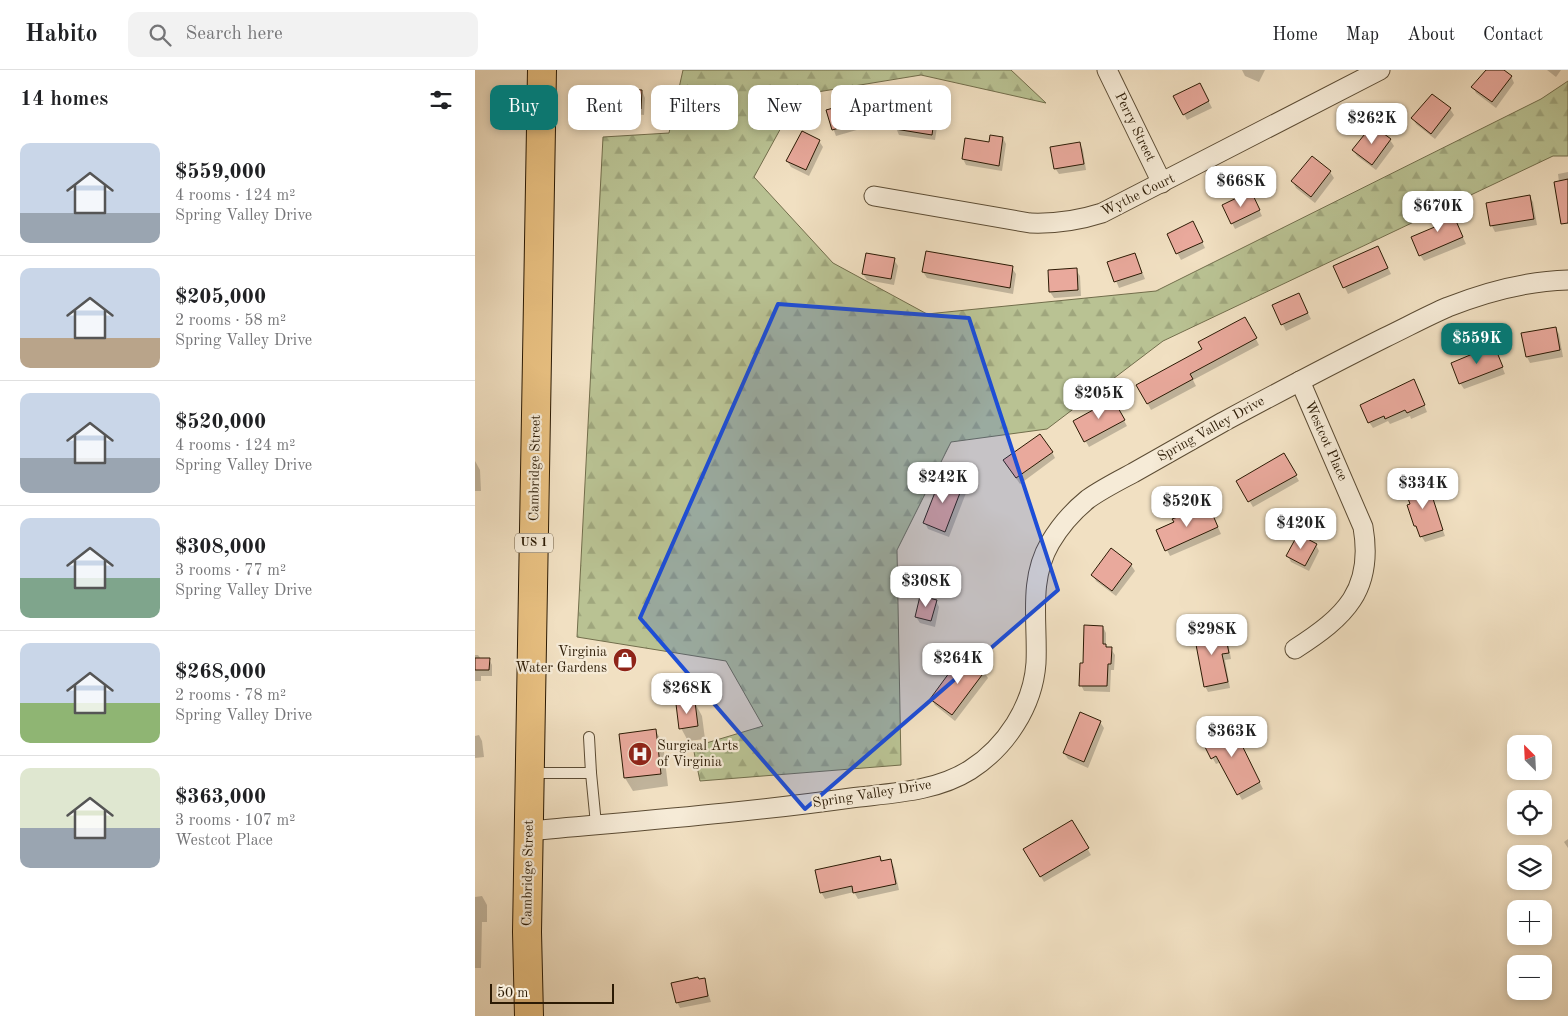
<!DOCTYPE html>
<meta charset="utf-8">
<style>
body{margin:0;font-family:"Old Standard TT",serif;background:#f2f2f2;color:#202124;height:100vh;display:flex;flex-direction:column;font-size:19px;white-space:nowrap}
*{box-sizing:border-box;margin:0}
p{font-size:16px;color:#757577}
.icon{flex:none;width:28px;height:28px;fill:none;stroke:currentColor;stroke-width:2;stroke-linecap:round;stroke-linejoin:round}
.map{position:relative;flex:1;overflow:hidden}
.drawer{display:flex;flex-direction:column;background:#fff;width:475px}
.drawer>*{flex:none}
.banner{position:absolute;left:15px;top:15px;width:475px;height:45px;display:flex;gap:10px}
.needle{width:32px;rotate:336deg}
.fabs{position:absolute;left:1032px;top:665px;display:grid;gap:10px}
.fabs a{display:grid;place-items:center;width:45px;height:45px;border-radius:10px;background:#fff;box-shadow:0 2px 8px #0003;font-size:25px}
.scale{position:absolute;left:15px;bottom:12px;width:124px;box-sizing:border-box;padding-left:5px;border:2px solid #2b1a04;border-top:0;font-size:14px;line-height:18px;white-space:nowrap;color:#2b1a04;-webkit-text-stroke:4px #f6ebd7;paint-order:stroke}
.price{position:absolute;translate:-50% -42px;padding:0 11px;border-radius:10px;background:#fff;color:#222;font-size:16px;line-height:32px;filter:drop-shadow(0 1px 2px #0008)}
.price::after{content:'';position:absolute;left:50%;top:30px;width:15px;height:11px;margin-left:-8px;background:inherit;clip-path:polygon(0 0,100% 0,50% 100%)}
.price.active{background:#0f766e;color:#fff}
ul{padding:0;list-style:none}
li{display:flex;align-items:center;gap:15px;height:125px;padding:0 20px}
li+li{border-top:1px solid #e0e0e0}
li span{display:grid;place-items:center;flex:none;width:140px;height:100px;border-radius:10px;color:#555}
li>.icon{margin-inline-start:auto}
span .icon{width:60px;height:60px;fill:#fffc;stroke-width:1}
li b{font-size:21px}
h2{display:flex;justify-content:space-between;align-items:center;height:60px;padding:0 20px;font-size:21px}
.tag{padding:0 18px;border-radius:10px;background:#fff;box-shadow:0 2px 8px #0003;font-size:18px;line-height:45px}
.tag.active{background:#0f766e;color:#fff}
header{display:flex;align-items:center;gap:30px;box-sizing:border-box;height:70px;padding:0 25px;background:#fff;border-bottom:1px solid #e0e0e0}
header strong{font-size:24px}
nav{display:flex;gap:28px;margin-inline-start:auto;font-size:18px}
.search{width:350px;height:45px;background:#f2f2f2;display:flex;align-items:center;gap:12px;box-sizing:border-box;padding:0 18px;border-radius:10px;color:#757577;font-size:19px}
main{display:flex;flex:1;min-height:0}
.map>svg:first-child{display:block}
.forest{fill:url(#forest-firs);stroke:#726e4c}
.shadow{fill:#0003}
.building{fill:#e9a99c;stroke:#2b1a04}
.lines{fill:none;stroke-linecap:round;stroke-linejoin:round}
.service-casing{stroke:#5c4c34;stroke-width:12}
.minor-casing{stroke:#5c4c34;stroke-width:21}
.primary-casing{stroke:#2b1a04;stroke-width:30}
.service{stroke:#f6ebd7;stroke-width:10}
.minor{stroke:#f6ebd7;stroke-width:19}
.primary{stroke:#e8c081;stroke-width:28}
.marked{fill:#1d4ed8;fill-opacity:0.2;stroke:#1d4ed8;stroke-width:4;stroke-linejoin:round}
.labels{text-anchor:middle;dominant-baseline:central;stroke-width:4.5;stroke-linejoin:round;paint-order:stroke}
.shield{fill:#f6ebd7;stroke:#685943;stroke-width:1}
.shield-label{font-size:12px;font-weight:bold;fill:#2b1a04}
.street-label{font-size:14px;fill:#2b1a04;stroke:#f6ebd7}
.poi-label{font-size:14px;fill:#2b1a04;stroke:#f6ebd7;text-anchor:end}
</style>
<header>
<strong>Habito</strong>
<div class="search"><svg class="icon" aria-label="search" viewBox="0 0 24 24"><circle cx="10" cy="10" r="6"/><path d="M15 15l6 6"/></svg>Search here</div>
<nav><a>Home</a><a>Map</a><a>About</a><a>Contact</a></nav>
</header>
<main>
<section class="drawer">
<h2>14 homes<svg class="icon" aria-label="filters" viewBox="0 0 24 24"><path d="M4 7h16M4 17h16"/><circle cx="9" cy="7" r="2"/><circle cx="15" cy="17" r="2"/></svg></h2>
<ul>
<li><span style="background:linear-gradient(#c9d6e8 70%,#9aa5b1 0)"><svg class="icon" aria-label="home" viewBox="0 0 24 24"><path d="M3 11l9-7 9 7M6 9v11h12V9"/></svg></span><div><b>$559,000</b><p>4 rooms · 124 m²</p><p>Spring Valley Drive</p></div></li>
<li><span style="background:linear-gradient(#c9d6e8 70%,#b9a48a 0)"><svg class="icon" aria-label="home" viewBox="0 0 24 24"><path d="M3 11l9-7 9 7M6 9v11h12V9"/></svg></span><div><b>$205,000</b><p>2 rooms · 58 m²</p><p>Spring Valley Drive</p></div></li>
<li><span style="background:linear-gradient(#c9d6e8 65%,#9aa5b1 0)"><svg class="icon" aria-label="home" viewBox="0 0 24 24"><path d="M3 11l9-7 9 7M6 9v11h12V9"/></svg></span><div><b>$520,000</b><p>4 rooms · 124 m²</p><p>Spring Valley Drive</p></div></li>
<li><span style="background:linear-gradient(#c9d6e8 60%,#7fa58c 0)"><svg class="icon" aria-label="home" viewBox="0 0 24 24"><path d="M3 11l9-7 9 7M6 9v11h12V9"/></svg></span><div><b>$308,000</b><p>3 rooms · 77 m²</p><p>Spring Valley Drive</p></div></li>
<li><span style="background:linear-gradient(#c9d6e8 60%,#8fb573 0)"><svg class="icon" aria-label="home" viewBox="0 0 24 24"><path d="M3 11l9-7 9 7M6 9v11h12V9"/></svg></span><div><b>$268,000</b><p>2 rooms · 78 m²</p><p>Spring Valley Drive</p></div></li>
<li><span style="background:linear-gradient(#dfe7d0 60%,#9aa5b1 0)"><svg class="icon" aria-label="home" viewBox="0 0 24 24"><path d="M3 11l9-7 9 7M6 9v11h12V9"/></svg></span><div><b>$363,000</b><p>3 rooms · 107 m²</p><p>Westcot Place</p></div></li>
</ul>
</section>
<div class="map">
<svg width="1093" height="946" viewBox="0 0 1093 946">
<defs>
<pattern id="forest-firs" width="22" height="20" patternUnits="userSpaceOnUse" patternTransform="scale(1.25)"><rect width="22" height="20" fill="#b9c293"/><path d="M5 1l3.5 6h-7zM16 11l3.5 6h-7z" fill="#9fa67d"/></pattern>
</defs>
<rect width="100%" height="100%" fill="#f1e0c2"/>
<filter id="stains"><feTurbulence type="fractalNoise" baseFrequency=".004" numOctaves="4"/><feColorMatrix values="0 0 0 0 .2 0 0 0 0 .09 0 0 0 0 .02 0 0 0 .5 -.17"/></filter>
<radialGradient id="worn" r=".72"><stop offset=".6" stop-color="#630" stop-opacity="0"/><stop offset="1" stop-color="#630" stop-opacity=".3"/></radialGradient>
<path class="forest" d="M208,0H536L571,33L446,5L324,25L279,107L358,193L452,244L681,221L1066,29L1093,11V86H1078L688,271L572,359L476,372L422,480L426,695L225,711L218,677L288,656L251,591L102,567L128,67L194,63Z"/>
<g class="shadow">
<path d="M767,0H790L784,12L770,6Z"/>
<path d="M1012,0H1027L1036,6L1039,13L1021,38L1001,23L998,17Z"/>
<path d="M1072,0H1086L1081,7Z"/>
<path d="M728,20L737,38L712,50L709,44Z"/>
<path d="M167,21L170,28L169,45L139,42L135,36Z"/>
<path d="M958,25L975,39L979,45L960,69L941,54L938,48Z"/>
<path d="M390,30L399,55L361,66L352,41Z"/>
<path d="M460,45L463,51L460,70L424,65L421,58Z"/>
<path d="M897,57L915,70L919,76L901,100L882,86L878,80Z"/>
<path d="M528,68L531,74L527,101L491,95L488,89L491,69L515,73Z"/>
<path d="M344,71L348,77L334,106L316,97L312,91Z"/>
<path d="M605,73L608,80L611,100L584,104L580,98Z"/>
<path d="M837,88L855,102L859,108L840,133L821,118L818,112Z"/>
<path d="M1093,102V142L1088,143L1083,104Z"/>
<path d="M1054,126L1058,132L1062,155L1020,162L1017,156L1012,134Z"/>
<path d="M779,129L787,146L760,159L757,153Z"/>
<path d="M975,139L991,174L949,191L945,185Z"/>
<path d="M721,159L730,178L706,190L693,165Z"/>
<path d="M903,177L916,204L873,224L860,197Z"/>
<path d="M660,184L670,209L644,218L634,193Z"/>
<path d="M419,190L423,196L419,215L392,210L388,204Z"/>
<path d="M537,198L541,204L538,224L452,208L448,202Z"/>
<path d="M601,200L605,206L606,226L579,228L575,222Z"/>
<path d="M827,231L836,249L811,261L799,236Z"/>
<path d="M770,248L784,275L718,310L721,316L676,340L663,315L728,280Z"/>
<path d="M1080,258L1084,264L1088,287L1055,293L1052,287Z"/>
<path d="M1019,276L1030,304L989,319L985,313Z"/>
<path d="M942,317L952,342L936,349L935,346L915,354L913,351L898,358L894,352Z"/>
<path d="M638,331L652,356L614,377L600,352Z"/>
<path d="M577,382L580,388L545,414L533,397Z"/>
<path d="M809,385L824,411L778,437L763,411Z"/>
<path d="M0,391L5,400L6,421H0Z"/>
<path d="M467,409L488,416L491,423L474,467L453,459L450,453Z"/>
<path d="M952,415L970,466L950,472L940,456Z"/>
<path d="M717,442L737,444L746,464L695,486L682,460Z"/>
<path d="M841,475L844,481L834,501L816,492L813,486Z"/>
<path d="M636,480L656,495L660,501L641,526L621,511L618,505Z"/>
<path d="M461,531L464,537L460,557L445,553L441,547Z"/>
<path d="M628,557L631,563V576L636,579L640,585L639,600H636L635,622L609,621L606,615L609,594Z"/>
<path d="M748,560L752,566L756,589L750,590L755,618L733,622L730,616Z"/>
<path d="M0,585H3L6,589H14L17,595V606H6V611H0Z"/>
<path d="M509,602L513,608L480,651L460,635L456,629Z"/>
<path d="M220,633L227,646L230,669L213,671L206,658Z"/>
<path d="M625,652L629,658L613,698L593,689L589,683Z"/>
<path d="M180,660L188,673L193,716L158,721L150,708Z"/>
<path d="M759,661L788,719L767,730L746,692L741,694L727,670Z"/>
<path d="M4,665L7,671L9,687L0,688V666Z"/>
<path d="M597,752L616,785L569,812L550,780Z"/>
<path d="M1093,769V778L1089,772Z"/>
<path d="M405,787L408,792L416,791L419,797L424,820L383,829L379,822L350,829L346,822Z"/>
<path d="M7,826L12,835V852H7L6,898H0V827Z"/>
<path d="M229,910L236,932L205,938L202,932L224,911Z"/>
</g>
<g class="building">
<path d="M1011,0H1029L1037,6L1017,32L996,17Z"/>
<path d="M725,13L734,31L708,45L698,26Z"/>
<path d="M135,18L167,20L166,39L134,36Z"/>
<path d="M957,24L976,38L956,64L936,48Z"/>
<path d="M391,29L397,49L357,60L351,40Z"/>
<path d="M423,37L460,44L457,65L420,59Z"/>
<path d="M897,55L916,69L897,95L877,80Z"/>
<path d="M327,61L345,70L331,100L311,91Z"/>
<path d="M515,65L528,67L524,96L487,89L490,68L514,72Z"/>
<path d="M605,72L609,94L579,99L575,77Z"/>
<path d="M837,86L856,101L836,127L816,111Z"/>
<path d="M1093,109V153L1086,154L1079,112Z"/>
<path d="M776,121L785,140L756,154L747,135Z"/>
<path d="M1055,125L1059,149L1015,156L1011,133Z"/>
<path d="M975,137L988,167L944,186L936,167L962,156L957,145Z"/>
<path d="M718,151L728,172L701,184L692,164Z"/>
<path d="M903,176L913,198L868,218L858,196Z"/>
<path d="M451,181L538,196L535,218L447,202Z"/>
<path d="M391,183L420,188L416,209L387,204Z"/>
<path d="M660,183L667,203L639,212L632,192Z"/>
<path d="M602,198L603,220L574,222L573,200Z"/>
<path d="M824,223L833,243L806,255L797,235Z"/>
<path d="M770,247L782,268L715,304L718,309L672,334L661,315L727,279L723,272Z"/>
<path d="M1081,257L1085,280L1051,287L1046,263Z"/>
<path d="M1019,275L1028,297L984,314L976,293Z"/>
<path d="M939,309L950,335L932,343L930,340L910,349L909,346L893,353L885,335Z"/>
<path d="M638,329L650,350L609,372L598,351Z"/>
<path d="M565,364L578,382L541,408L528,390Z"/>
<path d="M809,383L822,405L773,432L761,411Z"/>
<path d="M466,407L488,415L470,462L448,453Z"/>
<path d="M953,413L968,460L945,467L941,456H939L932,435L935,434L930,420Z"/>
<path d="M734,436L743,457L690,481L681,460L699,452L697,449Z"/>
<path d="M823,464L842,474L830,496L811,486Z"/>
<path d="M636,478L657,494L637,521L616,505Z"/>
<path d="M445,526L462,530L456,551L440,547Z"/>
<path d="M609,555L628,556V574H631V577H637L636,594H633L632,616H604L605,593H608Z"/>
<path d="M749,559L754,583L747,584L753,612L729,617L719,564Z"/>
<path d="M488,584L510,601L477,645L455,629Z"/>
<path d="M0,588H15L14,600H0Z"/>
<path d="M220,632L223,656L204,659L201,634Z"/>
<path d="M605,642L626,651L609,692L588,683Z"/>
<path d="M756,653L785,712L762,725L741,686L736,689L726,669Z"/>
<path d="M181,659L186,704L149,708L144,664Z"/>
<path d="M597,750L614,778L565,807L548,779Z"/>
<path d="M405,786L406,791L416,789L421,814L378,823L377,816L345,823L340,800Z"/>
<path d="M223,907L224,909L230,908L233,926L201,933L196,913Z"/>
</g>
<g class="lines">
<g class="service-casing">
<g id="service">
<path d="M56,703H116L114,667"/>
<path d="M116,703L121,754"/>
</g>
</g>
<g class="minor-casing">
<g id="minor">
<path d="M632,0L687,113"/>
<path d="M399,126L555,153C581,154 602,151 627,143L905,0"/>
<path d="M820,579C870,547 899,520 888,457L825,311"/>
<path d="M53,761C161,751 269,743 376,728C416,723 460,722 495,700C531,677 558,636 561,593C563,552 553,511 575,473C585,456 597,442 613,429C627,419 643,411 658,403C688,386 718,369 748,352C802,323 855,295 909,268C930,258 952,246 973,237C1011,222 1052,211 1093,210"/>
</g>
</g>
<g class="primary-casing">
<path id="primary" d="M54,946L52,862L67,0"/>
</g>
<use href="#service" class="service"/>
<use href="#minor" class="minor"/>
<use href="#primary" class="primary"/>
</g>
<path class="marked" d="M303,234L494,248L583,520L330,739L165,548Z"/>
<defs>
<g id="shop-disc" transform="scale(1.25)"><circle r="9.5" fill="#8f2418" stroke="#f6ebd7"/><path d="M-5-2.5h2.3a2.7 3.5 0 0 1 5.4 0H5L5.5 6h-11ZM-1.5-2.5h3a1.5 2.3 0 0 0-3 0Z" fill="#fff"/></g>
<g id="hospital-disc" transform="scale(1.25)"><circle r="9.5" fill="#8f2418" stroke="#f6ebd7"/><path d="M-5-5h3v3.5h4V-5h3V5h-3V1.5h-4V5h-3Z" fill="#fff"/></g>
</defs>
<g fill-rule="evenodd">
<use href="#shop-disc" x="150" y="590"/>
<use href="#hospital-disc" x="165" y="684"/>
</g>
<g class="labels">
<rect class="shield" x="40" y="463.5" width="38" height="19" rx="4"/>
<g class="shield-label">
<text x="59" y="473">US 1</text>
</g>
<g class="street-label">
<text transform="translate(660 57) rotate(64)">Perry Street</text>
<text transform="translate(663 125) rotate(-26)">Wythe Court</text>
<text transform="translate(736 359) rotate(-29)">Spring Valley Drive</text>
<text transform="translate(851 371) rotate(66)">Westcot Place</text>
<text transform="translate(60 398) rotate(-89)">Cambridge Street</text>
<text transform="translate(397 724) rotate(-9)">Spring Valley Drive</text>
<text transform="translate(53 803) rotate(-89)">Cambridge Street</text>
</g>
<g class="poi-label">
<text x="132" y="582">Virginia<tspan x="132" dy="16">Water Gardens</tspan></text>
<text x="182" y="676" text-anchor="start">Surgical Arts<tspan x="182" dy="16">of Virginia</tspan></text>
</g>
</g>
<rect width="100%" height="100%" filter="url(#stains)"/>
<rect width="100%" height="100%" fill="url(#worn)"/>
</svg>
<div class="fabs">
<a><svg class="needle" viewBox="-14 -14 28 28"><path d="M0-13l5 13h-10z" fill="#e53935"/><path d="M0 13l5-13h-10z" fill="#757577"/></svg></a>
<a><svg class="icon" aria-label="locate" viewBox="0 0 24 24"><circle cx="12" cy="12" r="6"/><path d="M12 2v4M12 18v4M2 12h4M18 12h4"/></svg></a>
<a><svg class="icon" aria-label="layers" viewBox="0 0 24 24"><path d="M12 4l9 5-9 5-9-5zM3 14l9 5 9-5"/></svg></a>
<a>+</a>
<a>−</a>
</div>
<div class="scale">50 m</div>
<b class="price" style="left:897px;top:75px">$262K</b>
<b class="price" style="left:766px;top:138px">$668K</b>
<b class="price" style="left:963px;top:163px">$670K</b>
<b class="price active" style="left:1002px;top:295px">$559K</b>
<b class="price" style="left:624px;top:350px">$205K</b>
<b class="price" style="left:468px;top:434px">$242K</b>
<b class="price" style="left:948px;top:440px">$334K</b>
<b class="price" style="left:712px;top:458px">$520K</b>
<b class="price" style="left:826px;top:480px">$420K</b>
<b class="price" style="left:451px;top:538px">$308K</b>
<b class="price" style="left:737px;top:586px">$298K</b>
<b class="price" style="left:483px;top:615px">$264K</b>
<b class="price" style="left:212px;top:645px">$268K</b>
<b class="price" style="left:757px;top:688px">$363K</b>
<div class="banner">
<a class="tag active">Buy</a>
<a class="tag">Rent</a>
<a class="tag">Filters</a>
<a class="tag">New</a>
<a class="tag">Apartment</a>
</div>
</div>
</main>
